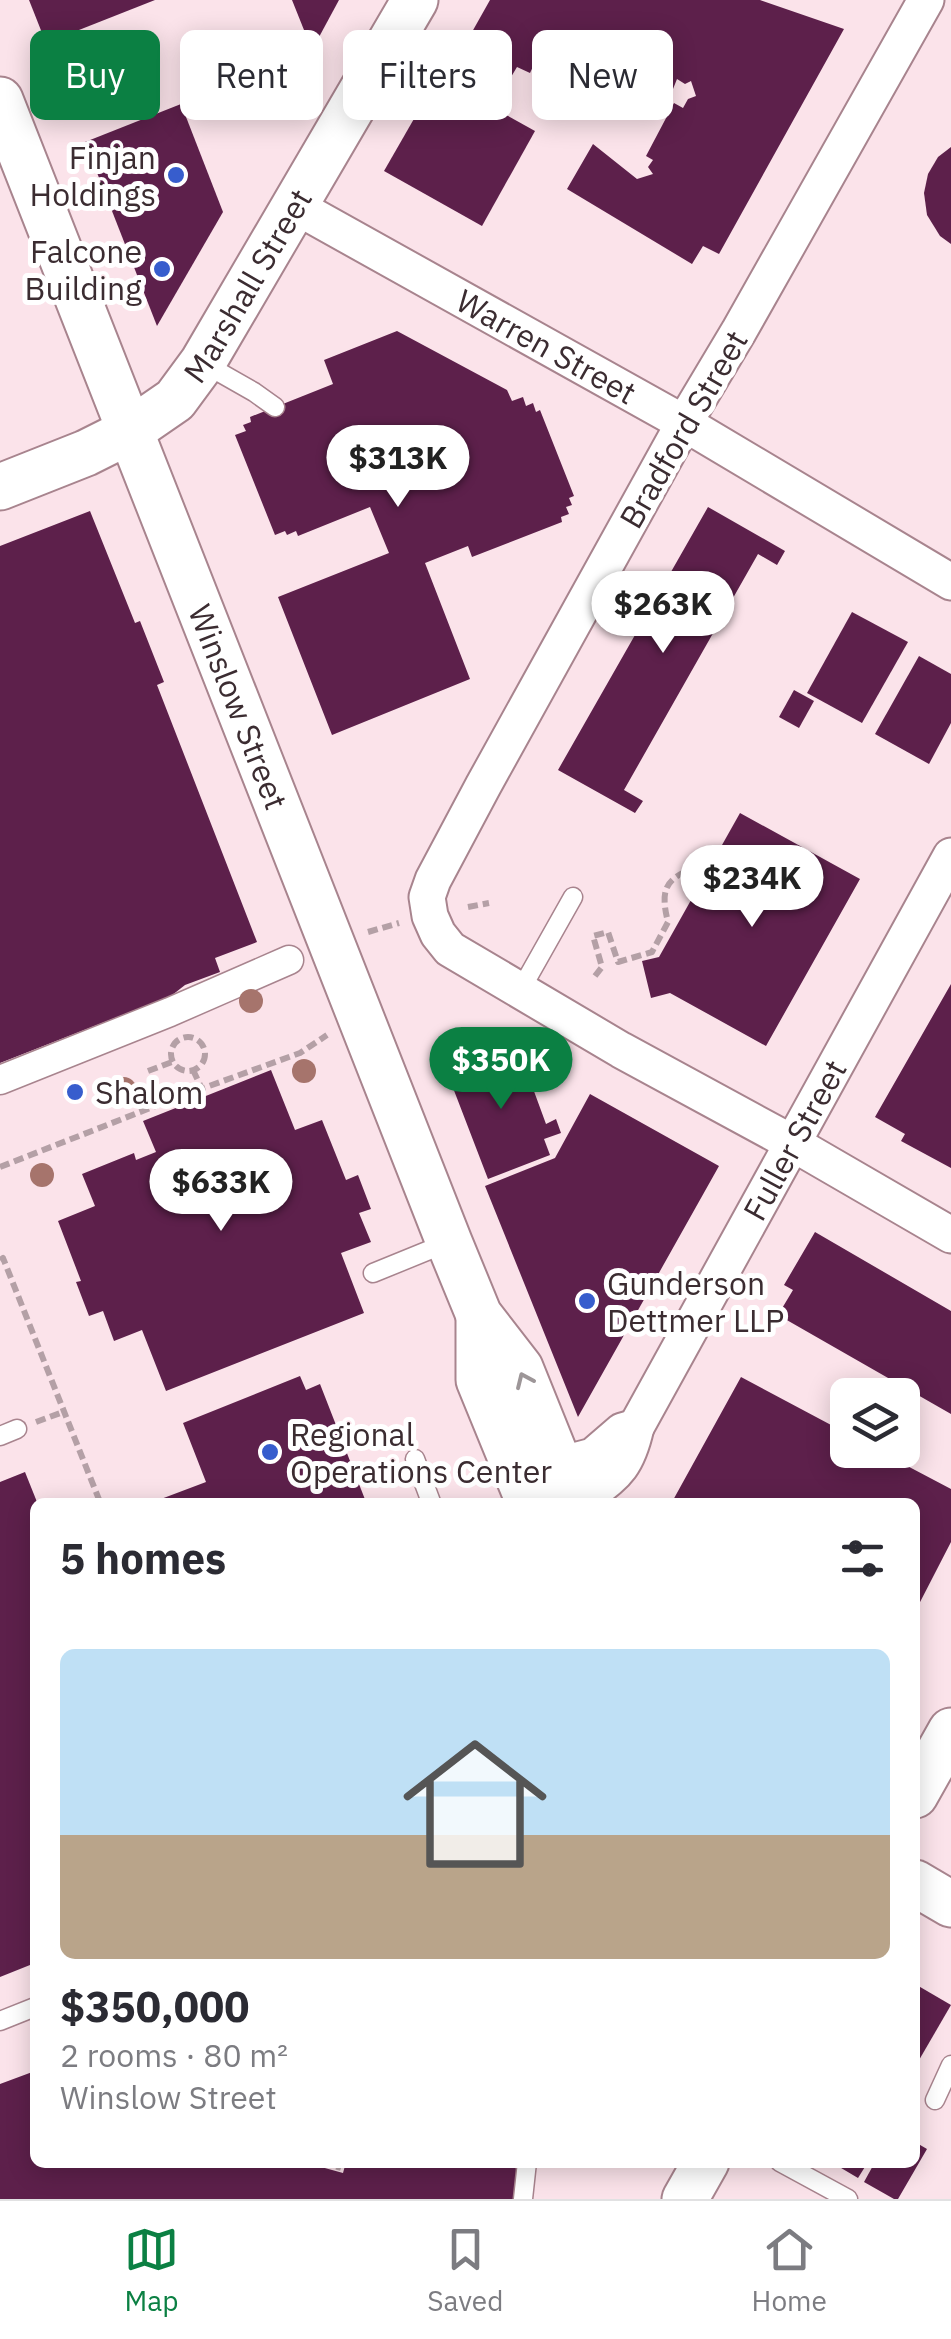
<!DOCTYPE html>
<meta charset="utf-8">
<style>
body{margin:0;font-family:"IBM Plex Sans",sans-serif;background:#f2f2f3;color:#2b2b33;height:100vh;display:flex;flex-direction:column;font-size:38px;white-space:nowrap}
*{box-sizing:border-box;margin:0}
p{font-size:32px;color:#7c7c81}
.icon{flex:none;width:55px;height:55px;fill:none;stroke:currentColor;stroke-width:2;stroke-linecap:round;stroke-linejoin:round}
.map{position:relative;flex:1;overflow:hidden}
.sheet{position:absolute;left:30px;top:1498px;width:890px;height:670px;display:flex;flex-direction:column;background:#fff;border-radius:15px;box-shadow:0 5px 25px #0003}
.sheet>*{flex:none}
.hud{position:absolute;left:30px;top:30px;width:892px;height:90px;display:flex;gap:20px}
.tools{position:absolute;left:830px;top:1378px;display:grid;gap:20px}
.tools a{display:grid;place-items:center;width:90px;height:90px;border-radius:15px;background:#fff;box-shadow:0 5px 25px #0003;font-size:50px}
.price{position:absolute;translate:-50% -85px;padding:0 22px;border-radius:35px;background:#fff;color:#222;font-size:32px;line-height:65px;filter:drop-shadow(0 2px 5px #0008)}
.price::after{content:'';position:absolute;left:50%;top:60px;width:30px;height:22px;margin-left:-15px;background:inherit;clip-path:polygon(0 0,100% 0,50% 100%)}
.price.current{background:#0b8043;color:#fff}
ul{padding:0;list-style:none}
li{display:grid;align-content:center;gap:20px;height:530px;padding:0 30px}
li+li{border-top:2px solid #e1e1e2}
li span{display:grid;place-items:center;height:310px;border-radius:15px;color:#555}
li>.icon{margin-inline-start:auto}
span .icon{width:180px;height:180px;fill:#fffc;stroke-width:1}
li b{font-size:42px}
h2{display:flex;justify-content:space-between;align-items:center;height:120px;padding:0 30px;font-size:42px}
.chip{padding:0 35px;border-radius:15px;background:#fff;box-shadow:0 5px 25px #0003;font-size:35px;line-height:90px}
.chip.current{background:#0b8043;color:#fff}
.dock{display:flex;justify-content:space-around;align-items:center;height:140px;border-top:2px solid #e1e1e2;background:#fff;font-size:28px;color:#7c7c81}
.dock a{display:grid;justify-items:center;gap:5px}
.dock .current{color:#0b8043}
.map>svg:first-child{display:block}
.building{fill:#5d204b}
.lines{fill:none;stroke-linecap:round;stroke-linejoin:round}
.service-casing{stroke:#a8848e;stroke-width:21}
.pedestrian-casing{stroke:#a8848e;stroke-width:31}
.minor-casing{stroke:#a8848e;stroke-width:39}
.tertiary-casing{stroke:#a8848e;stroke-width:49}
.path{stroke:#b4a0a6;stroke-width:6;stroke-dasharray:10 5;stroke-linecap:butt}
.service{stroke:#fff;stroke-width:18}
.pedestrian{stroke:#fff;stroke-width:28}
.minor{stroke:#fff;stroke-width:35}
.tertiary{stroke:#fff;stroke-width:45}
.tree{fill:#a6746c}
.oneway{stroke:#9d9698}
.poi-dot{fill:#375dcd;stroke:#fff;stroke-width:4}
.labels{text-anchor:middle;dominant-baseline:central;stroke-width:10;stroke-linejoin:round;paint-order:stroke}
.poi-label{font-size:32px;fill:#3b2c31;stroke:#fff;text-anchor:start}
.street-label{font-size:32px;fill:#3b2c31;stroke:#fff}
</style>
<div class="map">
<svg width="951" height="2199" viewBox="0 0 951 2199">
<rect width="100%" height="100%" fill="#fbe3ea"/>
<g class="building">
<path d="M29,0H155L46,43Z"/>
<path d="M292,0H339L312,50Z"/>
<path d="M490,0H760L844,29L719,254L703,246L692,264L567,189L593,144L637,179L653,174L648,167L653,160L646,156L674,103L683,108L688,99L696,96L691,81L685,84L677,79L673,89L545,41L530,73L517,67L511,77L463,48Z"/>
<path d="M438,77L535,131L482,226L384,171Z"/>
<path d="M181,104L223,212L157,326L85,142Z"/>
<path d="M951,147V244L940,236L927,215L924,193L928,174L938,157Z"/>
<path d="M397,331L507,390L512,401L523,397L526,406L533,403L536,412L540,410L574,496L569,498L572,505L566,507L569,514L561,517L562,522L472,557L468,546L425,563L470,679L332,735L278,597L389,553L370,507L298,536L296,531L287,535L285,531L275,535L235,435L246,431L243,425L251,422L250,417L333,384L324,360Z"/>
<path d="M708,507L785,551L777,565L758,554L624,790L643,801L635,813L558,770Z"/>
<path d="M90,511L135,623L140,621L164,682L157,685L257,942L215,958L220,972L185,985L171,996L0,1063V546Z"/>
<path d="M852,612L908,642L862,723L807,693Z"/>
<path d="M919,656L951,674V723L929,764L875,734Z"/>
<path d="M794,690L814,701L799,728L779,717Z"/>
<path d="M740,813L860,879L766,1046L670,993L651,998L642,961L659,957Z"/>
<path d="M951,984V1168L901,1141L905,1134L875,1117Z"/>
<path d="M497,1047L503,1066L517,1061L519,1066L524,1064L546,1124L556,1119L561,1133L544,1139L550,1155L488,1179L445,1067Z"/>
<path d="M271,1070L295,1130L322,1120L346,1180L358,1175L371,1209L359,1213L371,1242L341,1253L364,1313L166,1391L142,1330L114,1341L103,1311L89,1316L76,1282L81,1281L58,1221L95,1206L82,1174L134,1153L136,1160L156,1152L143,1121Z"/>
<path d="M590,1094L719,1166L578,1417L485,1186L555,1158Z"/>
<path d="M815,1232L951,1311V1414L778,1315L793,1290L784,1285Z"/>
<path d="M300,1376L306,1390L320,1384L366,1502H153L206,1482L183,1423Z"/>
<path d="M741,1377L848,1434V1450H877L951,1489V1542L918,1606L915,1605V1502H672Z"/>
<path d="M25,1472L37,1502H35V1963L0,1977V1482Z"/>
<path d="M915,1984L951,2005L915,2067Z"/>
<path d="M35,2071V2162H303L343,2173L346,2162H514L518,2176L515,2199H0V2084Z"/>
<path d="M915,2142L927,2149L898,2199H894L864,2182L875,2162H915Z"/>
<path d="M831,2162H868L858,2178Z"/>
</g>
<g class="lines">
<g class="service-casing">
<g id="service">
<path d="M203,363L254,392L275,407"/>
<path d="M520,991L573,897"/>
<path d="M373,1273L449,1242"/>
<path d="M0,1436L17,1429"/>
<path d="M415,1459L431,1502"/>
<path d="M0,2021L35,2007"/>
<path d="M935,2100L951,2065"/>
<path d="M780,2162L848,2199"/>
<path d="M523,2199L527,2162"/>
</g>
</g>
<g class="pedestrian-casing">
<path id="pedestrian" d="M0,1080L170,1012L289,960"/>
</g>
<g class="minor-casing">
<g id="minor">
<path d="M926,0L739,331L684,423L483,786L433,880L427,897L430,916L438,934L450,949L621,1050L794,1144L951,1235"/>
<path id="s1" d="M295,206L684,423L951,582"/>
<path id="s2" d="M636,1427L951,856"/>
<path d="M559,1465L593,1456L622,1431L636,1427C626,1472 613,1475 579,1502"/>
</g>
</g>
<g class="tertiary-casing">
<g id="tertiary">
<path id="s3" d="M0,100L449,1242L479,1315L520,1368L574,1502"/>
<path id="s4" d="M0,487L86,453L130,431L175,400L203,362L415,0"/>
<path d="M479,1315V1380L529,1502"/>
<path d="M915,1795L951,1731"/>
<path d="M915,1883L951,1904"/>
<path d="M685,2199L706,2162"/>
</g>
</g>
<g class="path">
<path d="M468,907L489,903"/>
<path d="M368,932L399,923"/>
<path d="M595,976L602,967L593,936L608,932L618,962L652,952L668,922C657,879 673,878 707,861"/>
<circle cx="188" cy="1054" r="17"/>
<path d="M193,1070L202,1089"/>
<path d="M148,1071L172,1062"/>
<path d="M0,1167L168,1101L300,1053L327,1035"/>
<path d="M0,1260L3,1258L100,1502"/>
<path d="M36,1422L63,1412"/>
<path d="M322,2162L341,2168"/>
</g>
<use href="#service" class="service"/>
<use href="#pedestrian" class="pedestrian"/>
<use href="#minor" class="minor"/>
<use href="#tertiary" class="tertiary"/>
</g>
<g class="tree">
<circle cx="251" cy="1001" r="12"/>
<circle cx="304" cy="1071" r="12"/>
<circle cx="124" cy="1089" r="12"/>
<circle cx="42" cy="1175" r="12"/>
</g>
<defs><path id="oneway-chevron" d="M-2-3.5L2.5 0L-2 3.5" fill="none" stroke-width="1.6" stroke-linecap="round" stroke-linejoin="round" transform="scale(2.5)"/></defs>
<use class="oneway" href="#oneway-chevron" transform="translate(524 1380) rotate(-114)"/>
<g class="poi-dot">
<circle cx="176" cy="175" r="10"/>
<circle cx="162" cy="269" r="10"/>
<circle cx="75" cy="1092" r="10"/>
<circle cx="587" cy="1301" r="10"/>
<circle cx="270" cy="1452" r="10"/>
</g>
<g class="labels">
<g class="poi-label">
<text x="156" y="157" text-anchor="end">Finjan<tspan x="156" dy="37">Holdings</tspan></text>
<text x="142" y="251" text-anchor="end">Falcone<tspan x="142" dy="37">Building</tspan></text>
<text x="95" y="1092">Shalom</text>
<text x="607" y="1283">Gunderson<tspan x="607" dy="37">Dettmer LLP</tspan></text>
<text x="290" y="1434">Regional<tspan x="290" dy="37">Operations Center</tspan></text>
</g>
<g class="street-label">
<text stroke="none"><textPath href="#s4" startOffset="332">Marshall Street</textPath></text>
<text stroke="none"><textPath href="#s1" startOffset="288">Warren Street</textPath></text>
<text transform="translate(683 429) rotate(-60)">Bradford Street</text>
<text stroke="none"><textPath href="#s3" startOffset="652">Winslow Street</textPath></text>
<text stroke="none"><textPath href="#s2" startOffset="328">Fuller Street</textPath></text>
</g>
</g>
</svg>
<div class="tools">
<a><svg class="icon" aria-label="layers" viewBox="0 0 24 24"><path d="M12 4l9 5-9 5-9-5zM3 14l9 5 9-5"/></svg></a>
</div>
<b class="price" style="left:398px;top:510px">$313K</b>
<b class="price" style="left:663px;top:656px">$263K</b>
<b class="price" style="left:752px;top:930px">$234K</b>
<b class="price current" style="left:501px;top:1112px">$350K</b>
<b class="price" style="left:221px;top:1234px">$633K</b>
<div class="hud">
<a class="chip current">Buy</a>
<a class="chip">Rent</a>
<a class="chip">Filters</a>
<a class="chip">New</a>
</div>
<section class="sheet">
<h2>5 homes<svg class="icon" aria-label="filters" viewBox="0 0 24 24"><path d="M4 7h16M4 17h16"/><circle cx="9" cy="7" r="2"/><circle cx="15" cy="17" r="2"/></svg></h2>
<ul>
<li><span style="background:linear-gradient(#bfe0f5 60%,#b9a48a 0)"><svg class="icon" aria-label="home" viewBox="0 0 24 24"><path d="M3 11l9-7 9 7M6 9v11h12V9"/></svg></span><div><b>$350,000</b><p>2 rooms · 80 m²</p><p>Winslow Street</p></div></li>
</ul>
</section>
</div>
<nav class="dock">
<a class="current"><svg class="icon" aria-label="map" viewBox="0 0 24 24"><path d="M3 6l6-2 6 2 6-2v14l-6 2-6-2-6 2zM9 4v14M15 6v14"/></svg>Map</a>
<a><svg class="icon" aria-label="saved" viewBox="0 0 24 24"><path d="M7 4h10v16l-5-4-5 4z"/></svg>Saved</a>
<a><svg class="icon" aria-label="home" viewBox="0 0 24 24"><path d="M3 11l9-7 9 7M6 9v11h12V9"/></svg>Home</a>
</nav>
